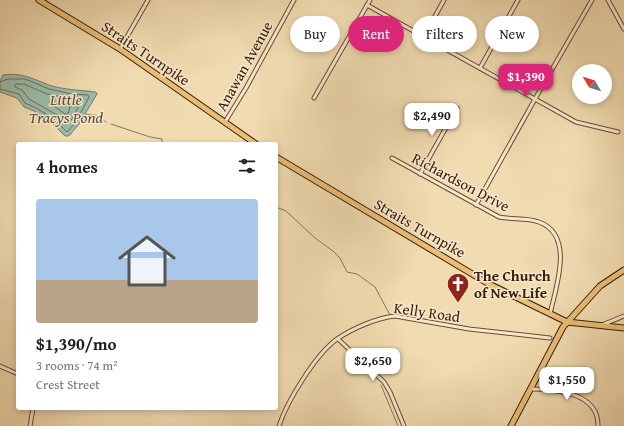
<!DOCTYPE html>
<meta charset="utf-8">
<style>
body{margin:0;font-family:"Gentium Book Plus",serif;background:#f2f2f2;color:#222;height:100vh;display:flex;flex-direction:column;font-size:15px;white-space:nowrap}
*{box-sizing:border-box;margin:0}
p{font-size:13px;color:#767676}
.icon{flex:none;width:22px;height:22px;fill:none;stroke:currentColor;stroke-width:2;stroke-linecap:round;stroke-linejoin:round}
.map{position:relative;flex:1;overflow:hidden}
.details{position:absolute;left:16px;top:142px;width:262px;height:268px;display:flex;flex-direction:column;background:#fff;border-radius:4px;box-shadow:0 2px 6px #0003}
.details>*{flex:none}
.banner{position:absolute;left:290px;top:16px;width:274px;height:36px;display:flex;gap:8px}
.needle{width:26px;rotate:309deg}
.fabs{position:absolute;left:572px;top:64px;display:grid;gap:8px}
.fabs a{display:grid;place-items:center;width:40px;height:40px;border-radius:50%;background:#fff;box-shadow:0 2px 6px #0003;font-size:20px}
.price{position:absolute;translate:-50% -34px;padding:0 9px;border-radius:8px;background:#fff;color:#222;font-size:13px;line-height:26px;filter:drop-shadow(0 1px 2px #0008)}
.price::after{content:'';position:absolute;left:50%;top:24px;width:12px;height:9px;margin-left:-6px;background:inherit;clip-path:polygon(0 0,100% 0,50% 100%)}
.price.current{background:#db2777;color:#fff}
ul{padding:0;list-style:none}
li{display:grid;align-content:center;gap:8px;height:212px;padding:0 20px}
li+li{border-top:1px solid #e0e0e0}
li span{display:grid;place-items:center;height:124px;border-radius:4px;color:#555}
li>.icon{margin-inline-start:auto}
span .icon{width:72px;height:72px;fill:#fffc;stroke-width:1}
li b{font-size:17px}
h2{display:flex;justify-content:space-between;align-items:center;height:48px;padding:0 20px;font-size:17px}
.pill{padding:0 14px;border-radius:18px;background:#fff;box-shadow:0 2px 6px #0003;font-size:14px;line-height:36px}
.pill.current{background:#db2777;color:#fff}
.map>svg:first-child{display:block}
.water{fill:#9bbba9;stroke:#757c69}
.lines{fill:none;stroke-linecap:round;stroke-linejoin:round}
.shore{stroke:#6c6c58;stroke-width:1}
.stream{stroke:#757c69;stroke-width:1}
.street-casing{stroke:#694c32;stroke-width:5}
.primary-casing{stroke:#3c1d08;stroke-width:7}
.street{stroke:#f6e8cc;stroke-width:3}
.primary{stroke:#e8be78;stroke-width:5}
.labels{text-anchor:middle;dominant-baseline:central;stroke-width:3;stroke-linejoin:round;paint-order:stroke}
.street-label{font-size:15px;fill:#3c1d08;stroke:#f6e8cc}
.poi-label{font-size:15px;font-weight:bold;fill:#3c1d08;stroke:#f6e8cc;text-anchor:start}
.water-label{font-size:16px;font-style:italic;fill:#584c38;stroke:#f6e8cc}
</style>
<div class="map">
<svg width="624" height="426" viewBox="0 0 624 426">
<rect width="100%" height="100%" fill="#f1dbb0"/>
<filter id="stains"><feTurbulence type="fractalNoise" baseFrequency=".005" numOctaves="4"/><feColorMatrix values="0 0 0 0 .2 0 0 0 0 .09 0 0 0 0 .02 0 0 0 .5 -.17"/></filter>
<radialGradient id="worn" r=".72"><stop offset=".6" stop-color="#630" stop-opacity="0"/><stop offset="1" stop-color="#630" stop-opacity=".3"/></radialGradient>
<path class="water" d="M3,75C21,72 33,79 49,85C64,90 80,90 96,92L97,94L79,124L69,136H65L52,123L34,111L24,107L17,98L0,92V81Z"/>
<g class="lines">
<g class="shore">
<path d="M0,82L8,79H25L49,89L72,94L88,95L89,97L76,122L67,132L54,119L36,108L25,103L19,94L0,89"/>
<path d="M16,84H24L47,94L79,100L81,102L72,119L66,125L57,115L29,99L22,90L15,87Z"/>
<path d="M52,101L70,106L68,114H65L51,104L50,102Z"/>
</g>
<g class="stream">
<path d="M84,114L95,115L106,122"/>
<path d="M111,124L150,137L162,139V144"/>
<path d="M276,207L286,211L315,238L333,251L340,258L347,272L357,274L375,287L390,315"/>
<path d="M381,385L398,426"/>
</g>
<g class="street-casing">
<g id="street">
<path d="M608,0L624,29"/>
<path d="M367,5L576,122L618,132"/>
<path d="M424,36L444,0"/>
<path d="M120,49L148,0"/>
<path d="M480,68L518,0"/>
<path d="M314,98L370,0"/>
<path d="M225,122L246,88L294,0"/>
<path d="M392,158L499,217C512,220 526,217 539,222C575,235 556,287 550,314"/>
<path d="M420,174L457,108"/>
<path d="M476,205L535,99L592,0"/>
<path d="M602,325L624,316"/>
<path d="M338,339L384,382L390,392L404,426"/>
<path d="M0,366L18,374"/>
<path d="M530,389C554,389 599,392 598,426"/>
<path d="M30,426L33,408"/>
<path d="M279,426C287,401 316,354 337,339C353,328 377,318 395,316L469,329L550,338"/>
</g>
</g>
<g class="primary-casing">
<g id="primary">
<path d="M39,0L120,49L256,144"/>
<path d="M276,157L489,284L567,322L624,328"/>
<path d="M511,426L563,327L600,286L624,270"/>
</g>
</g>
<use href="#street" class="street"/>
<use href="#primary" class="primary"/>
</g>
<defs>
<g id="church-pin" transform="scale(1.15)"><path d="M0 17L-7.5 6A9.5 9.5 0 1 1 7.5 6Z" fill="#8f2418" stroke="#f6e8cc"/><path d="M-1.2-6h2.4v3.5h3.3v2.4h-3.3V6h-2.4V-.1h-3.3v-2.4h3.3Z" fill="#fff"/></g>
</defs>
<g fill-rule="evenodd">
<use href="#church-pin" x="458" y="284"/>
</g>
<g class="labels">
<g class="street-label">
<text transform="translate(146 53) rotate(34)">Straits Turnpike</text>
<text transform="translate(244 66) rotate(-61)">Anawan Avenue</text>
<text transform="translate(461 182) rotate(28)">Richardson Drive</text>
<text transform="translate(420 228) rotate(30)">Straits Turnpike</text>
<text transform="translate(427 312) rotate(8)">Kelly Road</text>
</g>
<g class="poi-label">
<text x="474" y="275">The Church<tspan x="474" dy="17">of New Life</tspan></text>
</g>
<g class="water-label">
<text x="66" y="99">Little<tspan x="66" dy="18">Tracys Pond</tspan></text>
</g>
</g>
<rect width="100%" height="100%" filter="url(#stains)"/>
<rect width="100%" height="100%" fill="url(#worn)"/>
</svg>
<div class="fabs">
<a><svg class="needle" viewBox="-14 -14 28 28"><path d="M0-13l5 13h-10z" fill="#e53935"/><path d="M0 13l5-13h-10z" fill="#767676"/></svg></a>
</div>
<b class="price current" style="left:526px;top:98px">$1,390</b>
<b class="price" style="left:432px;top:137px">$2,490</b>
<b class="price" style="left:373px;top:382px">$2,650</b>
<b class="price" style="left:567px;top:401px">$1,550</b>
<div class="banner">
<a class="pill">Buy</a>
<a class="pill current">Rent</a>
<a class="pill">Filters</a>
<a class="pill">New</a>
</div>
<section class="details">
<h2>4 homes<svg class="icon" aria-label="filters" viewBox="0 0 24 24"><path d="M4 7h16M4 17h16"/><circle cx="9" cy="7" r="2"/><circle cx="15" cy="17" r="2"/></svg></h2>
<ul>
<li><span style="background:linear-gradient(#a9c7e8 65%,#b9a48a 0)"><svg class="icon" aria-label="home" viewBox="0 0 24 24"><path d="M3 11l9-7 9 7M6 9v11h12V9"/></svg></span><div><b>$1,390/mo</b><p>3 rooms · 74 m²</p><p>Crest Street</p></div></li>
</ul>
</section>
</div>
